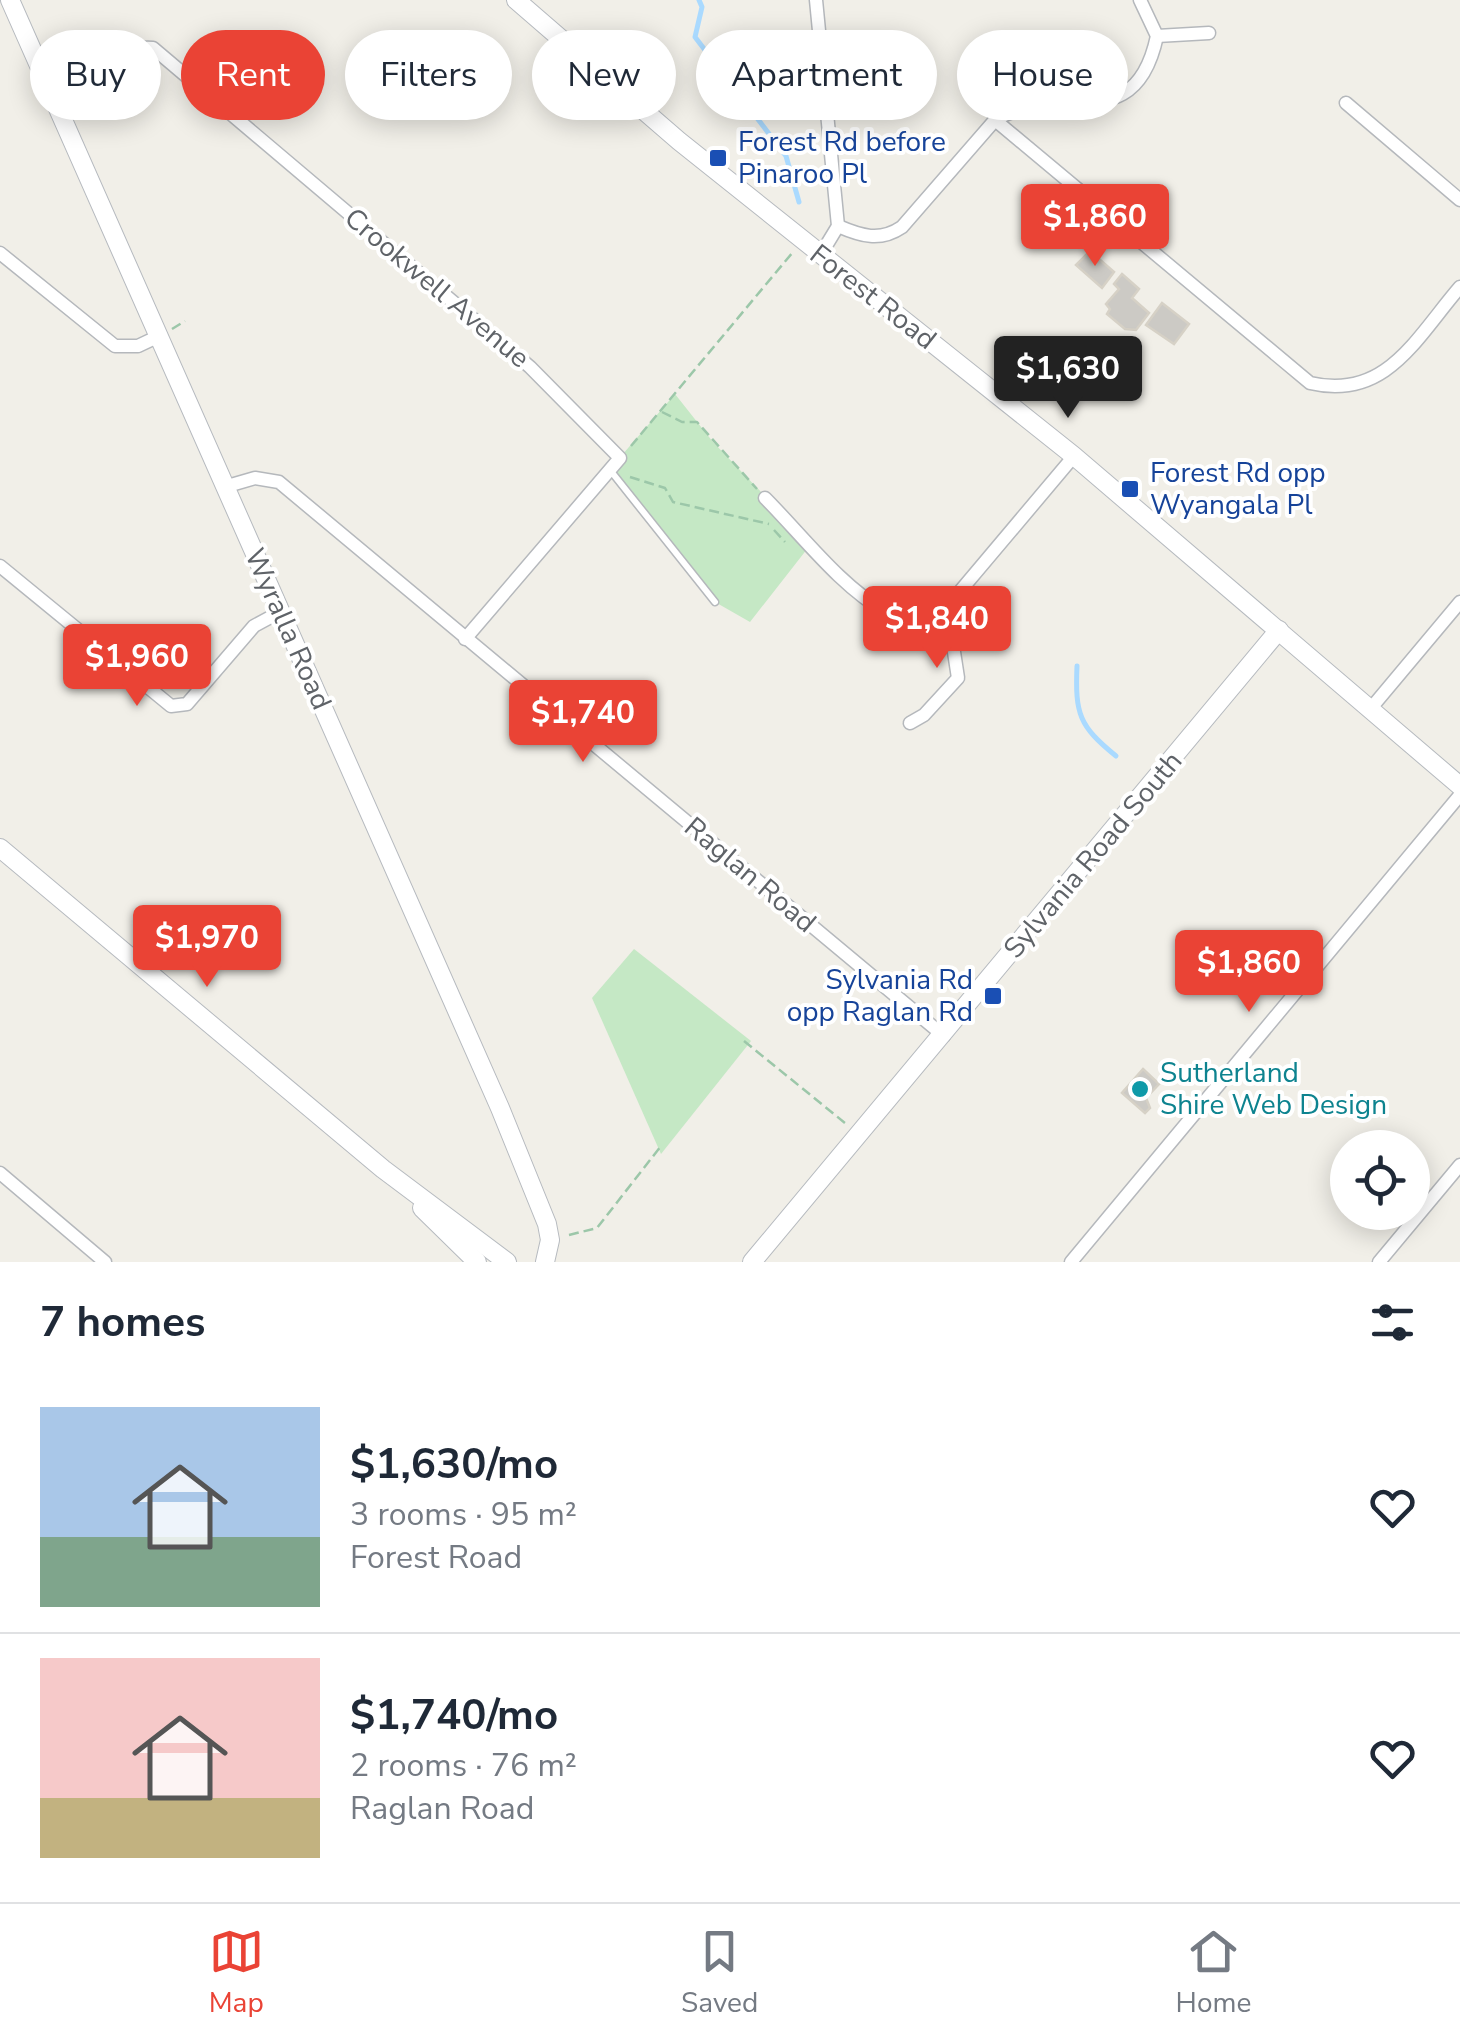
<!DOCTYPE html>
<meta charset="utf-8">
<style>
body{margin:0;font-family:"Nunito Sans",sans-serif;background:#f6f6f7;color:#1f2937;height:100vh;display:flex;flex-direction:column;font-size:38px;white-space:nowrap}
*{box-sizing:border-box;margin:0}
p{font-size:32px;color:#747a83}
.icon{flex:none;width:55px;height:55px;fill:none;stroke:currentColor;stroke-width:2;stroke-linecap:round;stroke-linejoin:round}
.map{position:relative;height:1262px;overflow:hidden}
.sheet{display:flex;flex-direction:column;background:#fff;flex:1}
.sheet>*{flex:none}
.top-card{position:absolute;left:30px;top:30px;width:1400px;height:90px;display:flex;gap:20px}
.controls{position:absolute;left:1330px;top:1130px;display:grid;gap:20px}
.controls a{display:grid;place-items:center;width:100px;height:100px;border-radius:50%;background:#fff;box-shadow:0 5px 25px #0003;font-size:50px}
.price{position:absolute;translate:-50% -85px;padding:0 22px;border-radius:10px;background:#ea4335;color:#fff;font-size:32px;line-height:65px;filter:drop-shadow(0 2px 5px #0008)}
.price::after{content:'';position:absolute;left:50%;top:60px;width:30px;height:22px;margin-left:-15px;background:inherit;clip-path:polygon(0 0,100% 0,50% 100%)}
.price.current{background:#222;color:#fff}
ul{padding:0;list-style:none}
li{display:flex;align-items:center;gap:30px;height:250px;padding:0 40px}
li+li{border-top:2px solid #e0e1e3}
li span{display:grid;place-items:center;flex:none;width:280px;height:200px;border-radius:0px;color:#555}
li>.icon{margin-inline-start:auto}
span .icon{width:120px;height:120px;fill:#fffc;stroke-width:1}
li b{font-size:42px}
h2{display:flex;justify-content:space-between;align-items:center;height:120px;padding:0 40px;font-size:42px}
.pill{padding:0 35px;border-radius:45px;background:#fff;box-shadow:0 5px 25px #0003;font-size:35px;line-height:90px}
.pill.current{background:#ea4335;color:#fff}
.tab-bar{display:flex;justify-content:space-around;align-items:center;height:140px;border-top:2px solid #e0e1e3;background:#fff;font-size:28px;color:#747a83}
.tab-bar a{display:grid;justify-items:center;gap:5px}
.tab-bar .current{color:#ea4335}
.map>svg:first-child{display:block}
.green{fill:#c5e8c5}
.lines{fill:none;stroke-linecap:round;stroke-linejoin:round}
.stream{stroke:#aadaff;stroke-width:5}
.building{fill:#cccac5;stroke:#d6d1c6;stroke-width:2.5}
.lane-casing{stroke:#b5b8bc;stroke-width:9}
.street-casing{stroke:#b5b8bc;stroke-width:15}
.secondary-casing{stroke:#b6babf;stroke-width:20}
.path{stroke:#9cc7a9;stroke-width:2.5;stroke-dasharray:10 5;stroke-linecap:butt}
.lane{stroke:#fff;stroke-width:6}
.street{stroke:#fff;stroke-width:12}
.secondary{stroke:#fff;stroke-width:18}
.transit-dot{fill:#1a4fb4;stroke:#fff;stroke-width:4}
.culture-dot{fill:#0f9aa8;stroke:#fff;stroke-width:4}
.labels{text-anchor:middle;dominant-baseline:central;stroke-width:8;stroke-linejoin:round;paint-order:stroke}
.transit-label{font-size:28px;fill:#164399;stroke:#fff;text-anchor:start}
.street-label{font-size:28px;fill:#5f6368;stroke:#fff}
.culture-label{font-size:28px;fill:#0d838f;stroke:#fff;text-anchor:start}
</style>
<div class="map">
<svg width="1460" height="1262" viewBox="0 0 1460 1262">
<rect width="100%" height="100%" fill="#f1efe8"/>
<g class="green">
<path d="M675,394L713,442L811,544L750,622L715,602L609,470Z"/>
<path d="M634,949L751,1041L661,1154L592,998Z"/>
</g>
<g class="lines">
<g class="stream">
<path d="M699,0L702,7L695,37L786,156L799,202"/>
<path d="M1077,666C1075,714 1079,726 1116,756"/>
</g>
</g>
<g class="building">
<path d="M1090,251L1114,272L1102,288L1076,265Z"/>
<path d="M1122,274L1139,289L1132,298L1149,313L1136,330L1125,329L1107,314L1110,309L1106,304L1119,289L1114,284Z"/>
<path d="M1162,303L1189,324L1174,344L1146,325Z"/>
<path d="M1143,1069L1159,1084L1146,1098L1150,1108L1145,1113L1122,1093Z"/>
</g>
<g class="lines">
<g class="lane-casing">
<path id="lane" d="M610,470L715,602"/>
</g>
<g class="street-casing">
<g id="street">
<path d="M816,0L838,226L821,254"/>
<path d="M1157,36L1209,33"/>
<path d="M56,102C68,96 81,90 92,81C115,61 120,46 153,48L530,367L620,458L465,639"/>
<path d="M1346,103L1460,200"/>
<path d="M995,120L1310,383C1386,401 1416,338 1460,287"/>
<path d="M838,226C861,236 880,242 902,227L995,120C1061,81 1135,140 1157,36L1140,0"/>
<path d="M0,253L115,346H138L157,337"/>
<path d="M224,487L255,478L279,482L944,1036"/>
<path d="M765,498C802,535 840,586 886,612C903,621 922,618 940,615L1074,456"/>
<path d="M0,566L171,706L187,704L254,626L280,612"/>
<path d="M1372,707L1460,602"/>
<path d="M910,723L924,715L958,678L952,639L940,615"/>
<path d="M0,1173L105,1262"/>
<path d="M1071,1262L1460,795"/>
<path d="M1379,1262L1460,1165"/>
</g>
</g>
<g class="secondary-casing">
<g id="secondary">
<path d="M10,0L500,1108L547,1224L550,1240L545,1262"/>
<path d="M516,0L679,141L1074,456L1460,786"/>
<path d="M0,848L383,1169L507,1262"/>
<path d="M422,1208L477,1262"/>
<path d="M752,1262L1279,630"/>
</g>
</g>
<g class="path">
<path d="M172,329L185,321"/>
<path d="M662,412L682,422H697L757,489"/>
<path d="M631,446L793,252"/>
<path d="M630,477L665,488L673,502L769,524"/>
<path d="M774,530L785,542"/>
<path d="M744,1041L845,1123"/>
<path d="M569,1235L597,1228L661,1146"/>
</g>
<use href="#lane" class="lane"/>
<use href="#street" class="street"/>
<use href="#secondary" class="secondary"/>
</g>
<g class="transit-dot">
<rect x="708" y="148" width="20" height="20" rx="5"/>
<rect x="1120" y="479" width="20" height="20" rx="5"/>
<rect x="983" y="986" width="20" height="20" rx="5"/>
</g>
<circle class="culture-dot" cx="1140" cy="1089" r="10"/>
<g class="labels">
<g class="transit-label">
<text x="738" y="142">Forest Rd before<tspan x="738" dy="32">Pinaroo Pl</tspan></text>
<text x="1150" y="473">Forest Rd opp<tspan x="1150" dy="32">Wyangala Pl</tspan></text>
<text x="973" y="980" text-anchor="end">Sylvania Rd<tspan x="973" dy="32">opp Raglan Rd</tspan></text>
</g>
<g class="street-label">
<text transform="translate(437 288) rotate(40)">Crookwell Avenue</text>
<text transform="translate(873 297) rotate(38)">Forest Road</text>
<text transform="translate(288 629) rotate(66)">Wyralla Road</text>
<text transform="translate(1093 855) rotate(-50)">Sylvania Road South</text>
<text transform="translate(750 875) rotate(40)">Raglan Road</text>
</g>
<g class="culture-label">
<text x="1160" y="1073">Sutherland<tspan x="1160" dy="32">Shire Web Design</tspan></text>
</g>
</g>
</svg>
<div class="controls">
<a><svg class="icon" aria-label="locate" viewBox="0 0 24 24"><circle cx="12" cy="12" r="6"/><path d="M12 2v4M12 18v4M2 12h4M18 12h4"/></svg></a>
</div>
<b class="price" style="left:1095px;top:269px">$1,860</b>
<b class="price current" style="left:1068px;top:421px">$1,630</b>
<b class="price" style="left:937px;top:671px">$1,840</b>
<b class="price" style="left:137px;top:709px">$1,960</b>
<b class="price" style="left:583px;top:765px">$1,740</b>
<b class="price" style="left:207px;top:990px">$1,970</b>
<b class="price" style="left:1249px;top:1015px">$1,860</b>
<div class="top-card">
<a class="pill">Buy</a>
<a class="pill current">Rent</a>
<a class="pill">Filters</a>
<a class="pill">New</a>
<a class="pill">Apartment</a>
<a class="pill">House</a>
</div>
</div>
<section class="sheet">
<h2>7 homes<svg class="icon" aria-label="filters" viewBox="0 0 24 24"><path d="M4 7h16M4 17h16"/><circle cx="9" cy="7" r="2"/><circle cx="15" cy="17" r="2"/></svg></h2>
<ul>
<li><span style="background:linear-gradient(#a9c7e8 65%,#7fa58c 0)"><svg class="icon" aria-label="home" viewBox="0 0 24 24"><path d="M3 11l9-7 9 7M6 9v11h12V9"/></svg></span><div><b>$1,630/mo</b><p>3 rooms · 95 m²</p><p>Forest Road</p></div><svg class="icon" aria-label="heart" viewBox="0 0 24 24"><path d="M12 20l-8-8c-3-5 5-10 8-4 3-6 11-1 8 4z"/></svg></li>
<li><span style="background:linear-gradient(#f6c9c9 70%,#c2b280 0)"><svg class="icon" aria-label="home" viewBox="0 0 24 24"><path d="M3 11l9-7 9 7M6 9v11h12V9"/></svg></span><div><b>$1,740/mo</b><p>2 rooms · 76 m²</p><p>Raglan Road</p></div><svg class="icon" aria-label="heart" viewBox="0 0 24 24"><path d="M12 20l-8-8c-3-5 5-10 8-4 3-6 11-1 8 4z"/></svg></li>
</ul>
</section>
<nav class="tab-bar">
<a class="current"><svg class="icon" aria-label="map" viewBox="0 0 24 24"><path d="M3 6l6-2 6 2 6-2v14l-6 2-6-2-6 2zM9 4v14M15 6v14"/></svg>Map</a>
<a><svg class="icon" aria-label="saved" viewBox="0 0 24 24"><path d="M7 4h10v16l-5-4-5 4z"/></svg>Saved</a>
<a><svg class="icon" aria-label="home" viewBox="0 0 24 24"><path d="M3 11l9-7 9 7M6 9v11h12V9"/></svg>Home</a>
</nav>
